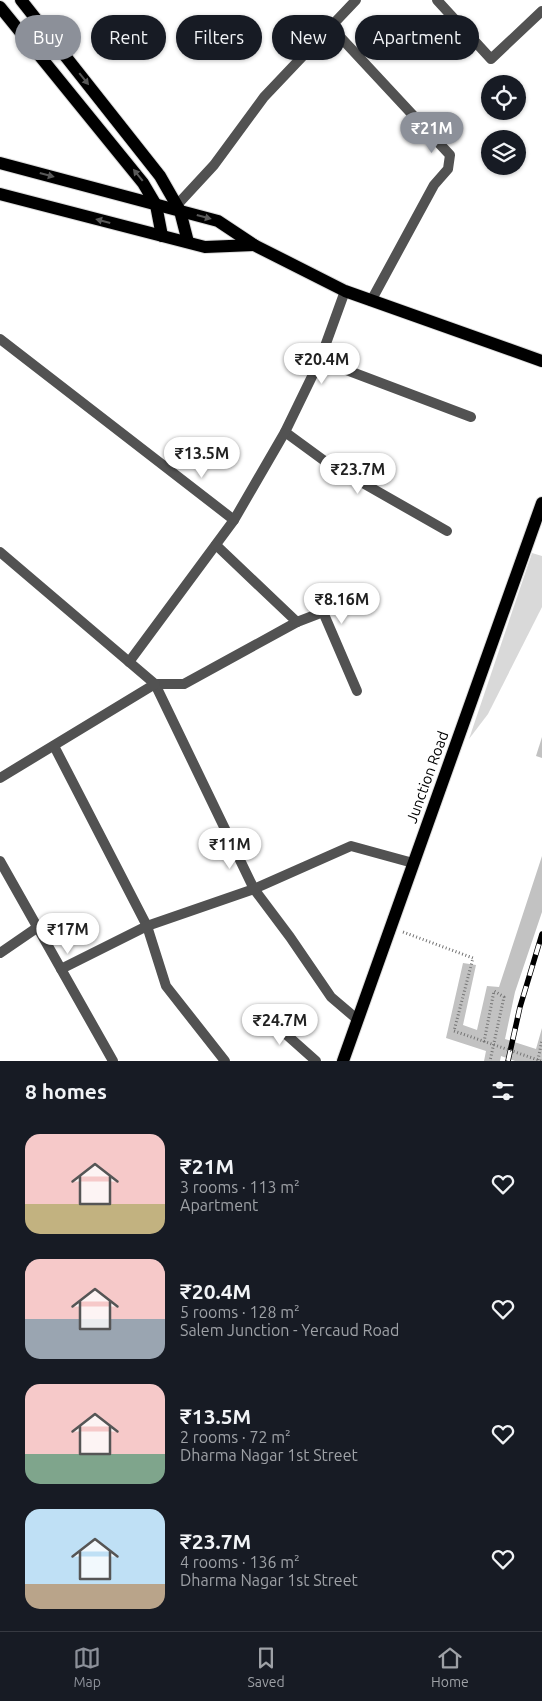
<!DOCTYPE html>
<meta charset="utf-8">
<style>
body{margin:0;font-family:Ubuntu,sans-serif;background:#20242c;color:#f1f3f6;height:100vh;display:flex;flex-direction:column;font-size:19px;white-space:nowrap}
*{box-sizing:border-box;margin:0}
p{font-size:16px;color:#9ea1a6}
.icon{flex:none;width:28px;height:28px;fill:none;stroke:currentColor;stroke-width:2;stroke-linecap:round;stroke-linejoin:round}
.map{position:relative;height:1061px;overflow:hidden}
.sheet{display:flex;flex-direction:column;background:#171b24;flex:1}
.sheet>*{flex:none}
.banner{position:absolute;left:15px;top:15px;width:512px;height:45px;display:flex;gap:10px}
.fabs{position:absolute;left:481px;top:75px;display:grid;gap:10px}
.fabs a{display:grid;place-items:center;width:45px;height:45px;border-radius:50%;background:#171b24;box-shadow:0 1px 4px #0004;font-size:25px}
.price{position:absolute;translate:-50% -42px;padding:0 11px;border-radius:18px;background:#fff;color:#222;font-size:16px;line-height:32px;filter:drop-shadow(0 1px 2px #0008)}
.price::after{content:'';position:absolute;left:50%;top:30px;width:15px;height:11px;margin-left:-8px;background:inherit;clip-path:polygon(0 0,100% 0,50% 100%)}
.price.on{background:#8c9099;color:#fff}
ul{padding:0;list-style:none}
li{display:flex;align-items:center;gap:15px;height:125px;padding:0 25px}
li span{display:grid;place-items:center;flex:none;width:140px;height:100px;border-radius:15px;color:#555}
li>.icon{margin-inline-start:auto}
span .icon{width:60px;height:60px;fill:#fffc;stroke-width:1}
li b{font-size:21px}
h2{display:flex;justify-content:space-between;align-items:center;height:60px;padding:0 25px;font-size:21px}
.tag{padding:0 18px;border-radius:22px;background:#171b24;box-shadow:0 1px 4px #0004;font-size:18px;line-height:45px}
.tag.on{background:#8c9099;color:#fff}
.tabs{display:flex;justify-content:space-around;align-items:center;height:70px;border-top:1px solid #363941;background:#171b24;font-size:14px;color:#9ea1a6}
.tabs a{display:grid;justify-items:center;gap:2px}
.tabs .on{color:#8c9099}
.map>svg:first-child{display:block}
.green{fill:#d9d9d9}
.building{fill:#c2c2c2}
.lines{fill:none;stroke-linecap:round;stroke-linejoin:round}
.primary-casing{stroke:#dbdbdb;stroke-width:14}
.path{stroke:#747474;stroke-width:3;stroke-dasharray:1 2.5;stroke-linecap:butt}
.street{stroke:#525252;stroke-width:10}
.primary{stroke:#000;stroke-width:12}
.rail-casing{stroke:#000;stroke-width:5.5}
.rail{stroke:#fff;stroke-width:4;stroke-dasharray:11;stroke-linecap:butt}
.path-bridge{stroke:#747474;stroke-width:3;stroke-dasharray:1 2.5;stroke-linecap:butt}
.oneway{fill:#595959}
.labels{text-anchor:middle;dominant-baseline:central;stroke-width:4;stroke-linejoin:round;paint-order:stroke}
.street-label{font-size:15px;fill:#000;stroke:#fff}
</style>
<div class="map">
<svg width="542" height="1061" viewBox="0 0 542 1061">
<rect width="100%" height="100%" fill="#fff"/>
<path class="green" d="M532,553L542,556V607L488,714L469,739Z"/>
<g class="building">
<path d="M542,737V758L536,756Z"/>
<path d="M542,856V912L515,992L505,1039L536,1049L542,1028V1061H515L501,1056L500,1061H484L486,1051L446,1038L463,963L476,965L463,1025L477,1030L487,986L499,987Z"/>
</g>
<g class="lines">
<g class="primary-casing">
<g id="primary">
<path d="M21,0L160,176L180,211L188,242"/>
<path d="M0,7L143,183L156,205L162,236"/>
<path d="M0,163L218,221L254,245L345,291L542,361"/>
<path d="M0,194L205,247L254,245"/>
<path d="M343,1061L542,503"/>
</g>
</g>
<g class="path">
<path d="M403,932L473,958L454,1031"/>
<path d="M484,1042L494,991L504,997L490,1061"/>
<path d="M538,1060L542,1040"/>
</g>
<g class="street">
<path d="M437,0L491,59L542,11"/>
<path d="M330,26L450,155L448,169L434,185L371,301"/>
<path d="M177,205L214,165L264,97L356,0"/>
<path d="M0,339L234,520L129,662"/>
<path d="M320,360L345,291"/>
<path d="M285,432L326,462L447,531"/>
<path d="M234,520L285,432L320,360L471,417"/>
<path d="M216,545L297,622L184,684H155L254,889L290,937L331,997L358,1020"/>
<path d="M0,552L155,684L0,778"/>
<path d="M297,622L323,612L357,691"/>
<path d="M54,746L147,926L166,986L225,1061"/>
<path d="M0,861L113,1061"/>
<path d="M0,953L38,927"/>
<path d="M61,969L147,926L254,889L351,846L413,863"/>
<path d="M261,1012L316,1061"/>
</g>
<use href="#primary" class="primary"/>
<g class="rail-casing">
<path id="rail" d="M508,1061L520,1007L542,934"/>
</g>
<use href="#rail" class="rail"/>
<path class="path-bridge" d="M454,1031L541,1061"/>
</g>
<defs><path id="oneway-solid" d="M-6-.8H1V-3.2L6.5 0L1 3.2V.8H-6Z" transform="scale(1.25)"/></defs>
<g class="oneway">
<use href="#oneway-solid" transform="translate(84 79) rotate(51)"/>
<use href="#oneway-solid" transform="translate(47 175) rotate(15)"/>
<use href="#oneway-solid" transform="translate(138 175) rotate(-129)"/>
<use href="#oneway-solid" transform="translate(204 217) rotate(15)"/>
<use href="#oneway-solid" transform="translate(103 221) rotate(-165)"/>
</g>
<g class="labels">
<g class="street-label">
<text transform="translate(427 777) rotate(-70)">Junction Road</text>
</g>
</g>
</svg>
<div class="fabs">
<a><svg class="icon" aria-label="locate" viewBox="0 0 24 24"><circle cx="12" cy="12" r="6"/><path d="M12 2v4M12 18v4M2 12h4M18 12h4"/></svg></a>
<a><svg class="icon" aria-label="layers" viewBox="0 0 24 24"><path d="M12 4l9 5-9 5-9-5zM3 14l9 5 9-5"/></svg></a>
</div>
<b class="price on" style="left:432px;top:154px">₹21M</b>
<b class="price" style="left:322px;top:385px">₹20.4M</b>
<b class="price" style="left:202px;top:479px">₹13.5M</b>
<b class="price" style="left:358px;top:495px">₹23.7M</b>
<b class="price" style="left:342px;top:625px">₹8.16M</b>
<b class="price" style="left:230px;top:870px">₹11M</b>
<b class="price" style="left:68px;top:955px">₹17M</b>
<b class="price" style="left:280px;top:1046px">₹24.7M</b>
<div class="banner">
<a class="tag on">Buy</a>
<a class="tag">Rent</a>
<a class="tag">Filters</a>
<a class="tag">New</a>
<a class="tag">Apartment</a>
</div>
</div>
<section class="sheet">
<h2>8 homes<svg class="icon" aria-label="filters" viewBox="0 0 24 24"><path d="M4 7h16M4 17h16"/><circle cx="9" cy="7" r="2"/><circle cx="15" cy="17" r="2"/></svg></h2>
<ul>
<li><span style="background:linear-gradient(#f6c9c9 70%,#c2b280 0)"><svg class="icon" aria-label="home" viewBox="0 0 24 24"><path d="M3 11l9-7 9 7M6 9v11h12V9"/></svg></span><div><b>₹21M</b><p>3 rooms · 113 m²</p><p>Apartment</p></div><svg class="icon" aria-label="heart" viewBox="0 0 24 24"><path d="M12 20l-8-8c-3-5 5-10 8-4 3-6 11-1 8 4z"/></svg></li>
<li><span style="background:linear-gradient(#f6c9c9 60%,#9aa5b1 0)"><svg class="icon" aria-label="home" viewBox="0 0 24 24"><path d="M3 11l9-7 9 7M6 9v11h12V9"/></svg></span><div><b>₹20.4M</b><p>5 rooms · 128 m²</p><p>Salem Junction - Yercaud Road</p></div><svg class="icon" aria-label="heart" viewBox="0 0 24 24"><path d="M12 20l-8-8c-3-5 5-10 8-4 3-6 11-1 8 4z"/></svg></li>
<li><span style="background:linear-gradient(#f6c9c9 70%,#7fa58c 0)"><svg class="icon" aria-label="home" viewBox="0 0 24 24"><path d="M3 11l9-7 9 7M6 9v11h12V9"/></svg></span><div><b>₹13.5M</b><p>2 rooms · 72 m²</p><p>Dharma Nagar 1st Street</p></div><svg class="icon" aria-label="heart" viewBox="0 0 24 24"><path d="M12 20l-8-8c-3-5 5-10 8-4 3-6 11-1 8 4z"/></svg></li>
<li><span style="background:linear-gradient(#bfe0f5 75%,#b9a48a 0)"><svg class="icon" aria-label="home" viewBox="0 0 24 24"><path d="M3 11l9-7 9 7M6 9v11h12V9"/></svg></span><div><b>₹23.7M</b><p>4 rooms · 136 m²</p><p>Dharma Nagar 1st Street</p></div><svg class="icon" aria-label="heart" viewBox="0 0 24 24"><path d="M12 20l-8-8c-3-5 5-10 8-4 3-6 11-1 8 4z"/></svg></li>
</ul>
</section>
<nav class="tabs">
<a class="on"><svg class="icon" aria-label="map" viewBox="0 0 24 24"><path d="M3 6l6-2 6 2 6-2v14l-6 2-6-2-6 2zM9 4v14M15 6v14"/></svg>Map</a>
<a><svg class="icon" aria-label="saved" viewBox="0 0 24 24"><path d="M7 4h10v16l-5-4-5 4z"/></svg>Saved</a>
<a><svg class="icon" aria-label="home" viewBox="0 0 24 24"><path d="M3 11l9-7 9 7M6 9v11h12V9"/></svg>Home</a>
</nav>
